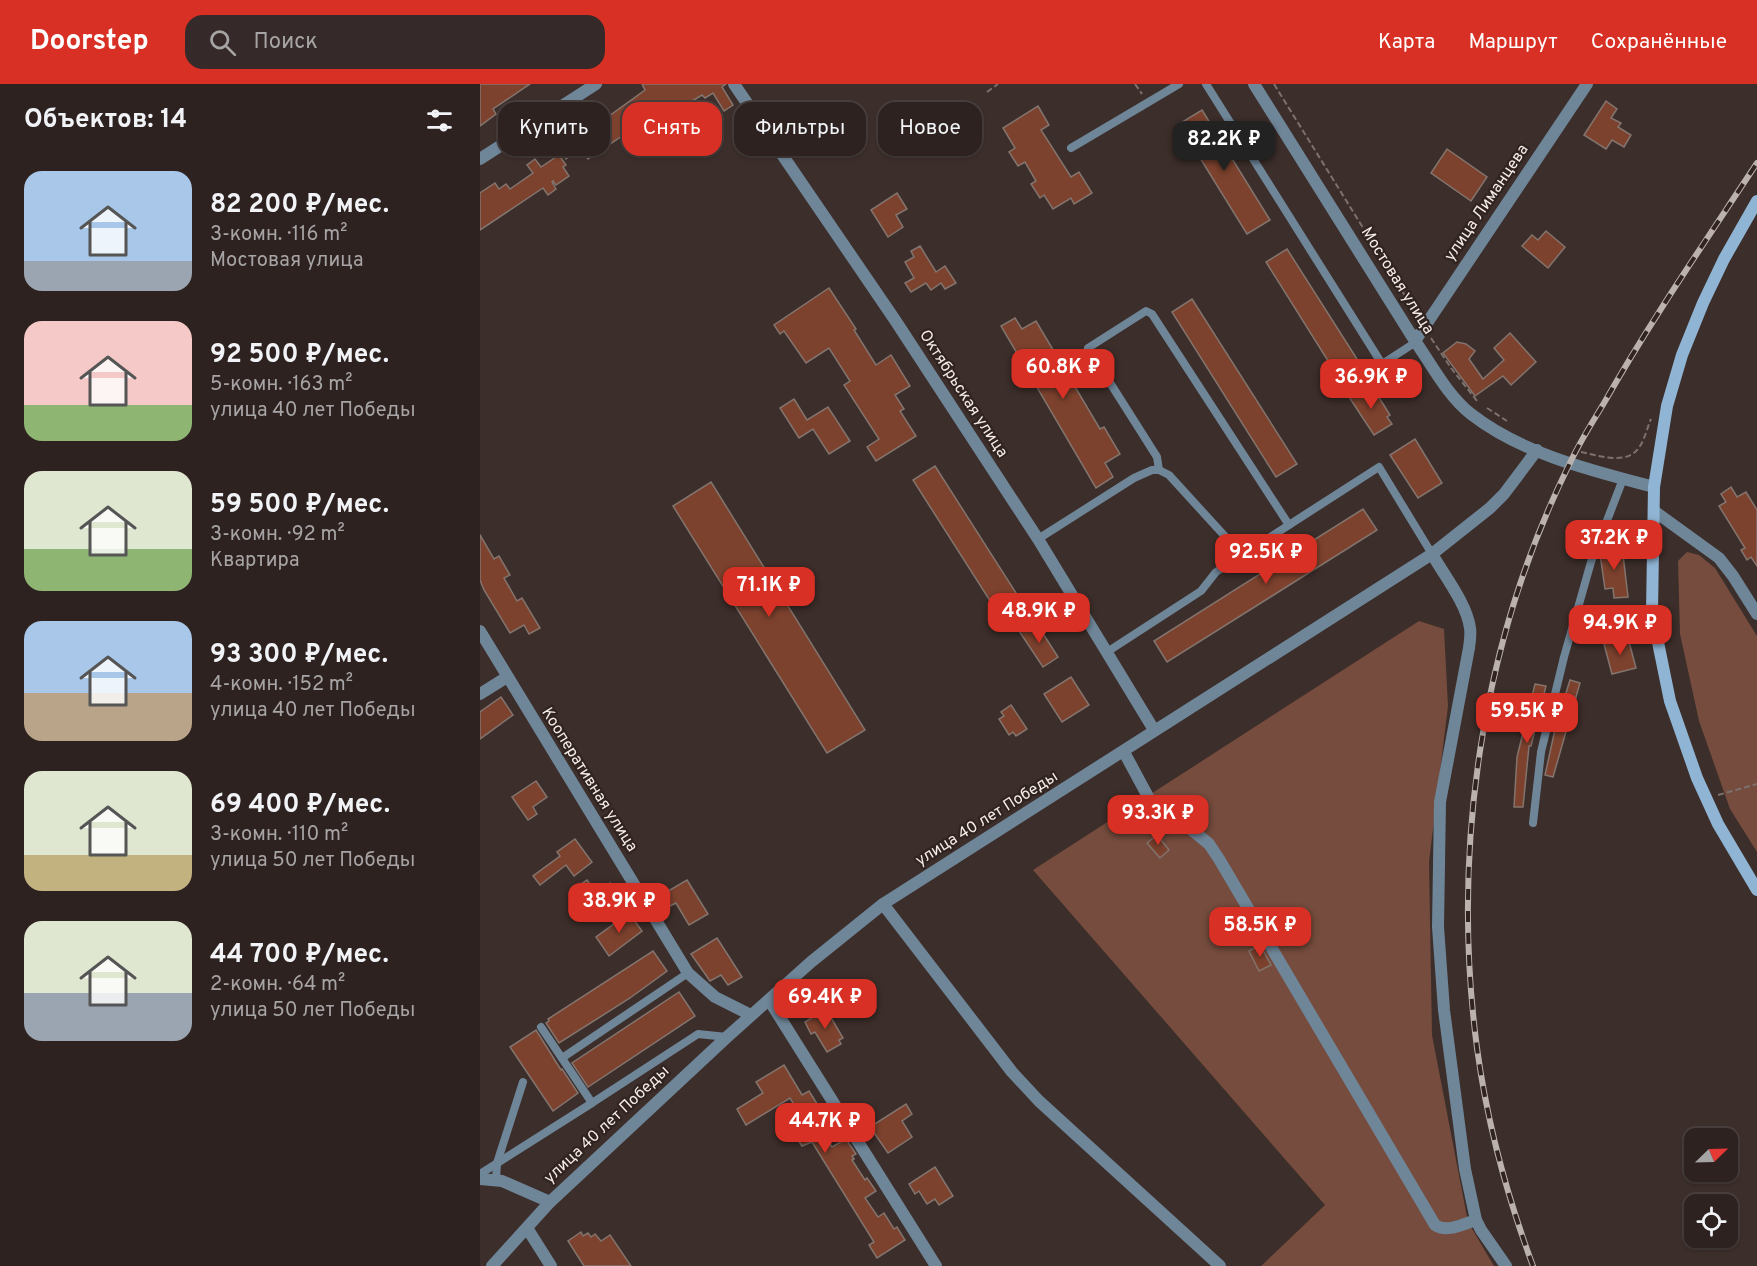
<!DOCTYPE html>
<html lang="ru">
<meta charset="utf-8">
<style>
body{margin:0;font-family:Overpass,sans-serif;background:#352a29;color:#f1f3f6;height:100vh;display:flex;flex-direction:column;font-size:22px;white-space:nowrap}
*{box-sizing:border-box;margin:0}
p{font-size:20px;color:#a7a4a5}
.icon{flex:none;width:33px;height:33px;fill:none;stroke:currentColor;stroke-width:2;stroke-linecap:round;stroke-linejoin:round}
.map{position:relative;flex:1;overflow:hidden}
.sheet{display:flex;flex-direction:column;background:#2d2220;width:480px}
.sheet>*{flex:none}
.banner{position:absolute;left:18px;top:18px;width:570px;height:54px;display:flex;gap:12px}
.needle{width:39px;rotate:67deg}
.fabs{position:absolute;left:1204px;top:1044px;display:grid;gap:12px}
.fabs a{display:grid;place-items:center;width:54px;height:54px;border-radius:12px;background:#2d2220;box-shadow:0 2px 4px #0004,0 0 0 2px #483f3e;font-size:30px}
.price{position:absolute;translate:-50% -51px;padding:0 14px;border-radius:12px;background:#d93025;color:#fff;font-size:20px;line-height:39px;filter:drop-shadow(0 2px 3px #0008)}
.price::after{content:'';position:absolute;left:50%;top:36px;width:18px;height:14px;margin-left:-9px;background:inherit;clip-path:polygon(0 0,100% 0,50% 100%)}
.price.selected{background:#222;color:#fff}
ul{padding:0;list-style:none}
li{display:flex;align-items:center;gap:18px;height:150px;padding:0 24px}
li span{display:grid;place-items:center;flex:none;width:168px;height:120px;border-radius:18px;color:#555}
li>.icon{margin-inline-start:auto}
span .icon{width:72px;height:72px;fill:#fffc;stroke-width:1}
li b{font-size:26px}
h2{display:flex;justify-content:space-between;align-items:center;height:72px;padding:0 24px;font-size:26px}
.chip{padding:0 21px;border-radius:18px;background:#2d2220;box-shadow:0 2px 4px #0004,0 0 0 2px #483f3e;font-size:21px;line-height:54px}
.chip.selected{background:#d93025;color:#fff}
header{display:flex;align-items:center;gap:36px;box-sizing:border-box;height:84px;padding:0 30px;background:#d93025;color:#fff}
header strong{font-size:28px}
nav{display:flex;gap:33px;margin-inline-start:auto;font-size:21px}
.search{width:420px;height:54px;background:#352a29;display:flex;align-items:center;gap:15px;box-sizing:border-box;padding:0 21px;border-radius:18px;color:#a7a4a5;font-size:22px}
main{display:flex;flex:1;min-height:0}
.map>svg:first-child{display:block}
.green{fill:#754c3d}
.building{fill:#7d422e;stroke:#83746e;stroke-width:1.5}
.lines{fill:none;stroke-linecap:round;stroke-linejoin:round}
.path{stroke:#7d716d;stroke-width:2;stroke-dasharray:6 3;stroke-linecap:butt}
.service{stroke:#6f8699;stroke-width:8}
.minor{stroke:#6f8699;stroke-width:12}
.tertiary{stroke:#6f8699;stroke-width:12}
.secondary{stroke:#90b5d4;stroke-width:12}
.rail-casing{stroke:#bbb1ad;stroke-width:6}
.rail{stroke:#312420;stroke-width:4;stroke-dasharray:11;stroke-linecap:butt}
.labels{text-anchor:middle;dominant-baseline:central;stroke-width:4.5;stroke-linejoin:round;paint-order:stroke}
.street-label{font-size:16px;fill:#f5ece9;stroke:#312420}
</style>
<header>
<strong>Doorstep</strong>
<div class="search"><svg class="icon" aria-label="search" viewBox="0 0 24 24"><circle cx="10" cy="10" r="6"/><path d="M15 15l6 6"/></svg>Поиск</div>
<nav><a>Карта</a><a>Маршрут</a><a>Сохранённые</a></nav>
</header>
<main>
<section class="sheet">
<h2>Объектов: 14<svg class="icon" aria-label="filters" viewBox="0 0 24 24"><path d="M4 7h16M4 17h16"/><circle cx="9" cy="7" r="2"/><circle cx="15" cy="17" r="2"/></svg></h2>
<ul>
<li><span style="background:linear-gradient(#a9c7e8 75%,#9aa5b1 0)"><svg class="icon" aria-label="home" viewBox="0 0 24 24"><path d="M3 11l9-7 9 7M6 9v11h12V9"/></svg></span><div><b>82 200 ₽/мес.</b><p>3-комн. · 116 m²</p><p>Мостовая улица</p></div></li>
<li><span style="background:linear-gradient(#f6c9c9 70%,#8fb573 0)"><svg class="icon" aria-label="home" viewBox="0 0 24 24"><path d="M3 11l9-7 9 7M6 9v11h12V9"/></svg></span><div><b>92 500 ₽/мес.</b><p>5-комн. · 163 m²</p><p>улица 40 лет Победы</p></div></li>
<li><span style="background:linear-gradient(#dfe7d0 65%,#8fb573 0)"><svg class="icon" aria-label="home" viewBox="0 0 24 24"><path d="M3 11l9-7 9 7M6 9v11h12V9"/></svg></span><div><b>59 500 ₽/мес.</b><p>3-комн. · 92 m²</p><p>Квартира</p></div></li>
<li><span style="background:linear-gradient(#a9c7e8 60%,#b9a48a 0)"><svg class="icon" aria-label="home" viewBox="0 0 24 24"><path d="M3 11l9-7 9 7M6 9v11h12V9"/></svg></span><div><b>93 300 ₽/мес.</b><p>4-комн. · 152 m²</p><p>улица 40 лет Победы</p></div></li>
<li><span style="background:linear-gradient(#dfe7d0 70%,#c2b280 0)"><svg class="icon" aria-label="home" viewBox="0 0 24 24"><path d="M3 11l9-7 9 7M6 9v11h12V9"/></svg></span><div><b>69 400 ₽/мес.</b><p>3-комн. · 110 m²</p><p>улица 50 лет Победы</p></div></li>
<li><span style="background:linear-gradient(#dfe7d0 60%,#9aa5b1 0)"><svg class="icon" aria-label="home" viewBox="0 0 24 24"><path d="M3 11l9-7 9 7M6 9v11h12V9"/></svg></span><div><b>44 700 ₽/мес.</b><p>2-комн. · 64 m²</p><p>улица 50 лет Победы</p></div></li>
</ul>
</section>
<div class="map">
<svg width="1277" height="1182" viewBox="0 0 1277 1182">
<rect width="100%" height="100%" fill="#3c2e2a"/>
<g class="green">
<path d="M1207,468L1219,471L1235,484L1277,552V768L1250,725L1219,637L1200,550L1198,477Z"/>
<path d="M939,537L964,545L968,622L949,778L952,951L988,1138L1014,1182H781L845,1121L553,786Z"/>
</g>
<g class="building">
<path d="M0,0H50L13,25L16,30L0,42Z"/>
<path d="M162,0H246L242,3L253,21L244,27L233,9L225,14L222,11L201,24L199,21L192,26L190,24L172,36L171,34L154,44L108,75L100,64L86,75L76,60L99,43L104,50L165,6Z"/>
<path d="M1126,17L1137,25L1131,34L1141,39L1138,43L1151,51L1144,63L1132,56L1126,65L1104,51Z"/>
<path d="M558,22L569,41L561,46L591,93L599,88L612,109L594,120L591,114L573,125L564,111L560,114L551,100L556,97L545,78L538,82L529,68L535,64L523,44Z"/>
<path d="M722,26L790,136L767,150L699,40Z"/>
<path d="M967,65L1007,93L991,117L951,89Z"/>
<path d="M79,71L86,81L83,83L89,92L76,101L73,97L72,98L76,105L68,111L63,104L0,146V109L15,99L19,105L26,100L30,105L53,89L47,81L55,75L61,83Z"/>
<path d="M417,109L427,125L416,131L423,143L408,153L391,126Z"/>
<path d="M1066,147L1085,163L1068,184L1042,162L1052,151L1058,156Z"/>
<path d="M440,162L456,188L465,182L476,199L465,205L461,199L451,206L446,199L431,208L425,199L434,194L425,178L434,173L431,167Z"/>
<path d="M807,165L877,275L855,288L786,178Z"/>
<path d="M349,204L376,245L374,246L396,281L411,271L430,302L415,311L424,325L420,327L436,352L396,377L387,363L399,355L364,301L370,297L349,264L326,279L304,247L300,250L294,241Z"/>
<path d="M712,215L817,380L796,393L692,228Z"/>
<path d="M535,234L542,245L556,237L620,345L624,343L640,370L625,379L633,393L616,404L521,242Z"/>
<path d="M1030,249L1056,278L1031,301L1023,292L995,312L963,269L977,258L986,260L995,267L989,275L1003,295L1024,276L1014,264Z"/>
<path d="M886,302L891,310L895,307L910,331L907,333L912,340L894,351L869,313Z"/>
<path d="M314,315L327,336L348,323L370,357L349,370L333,345L319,354L300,324Z"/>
<path d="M935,355L962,399L938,414L910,371Z"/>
<path d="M455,382L543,520L521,534L433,396Z"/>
<path d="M231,398L385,646L347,669L193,422Z"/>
<path d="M1251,403L1257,413L1266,408L1277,426V482L1271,473L1267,476L1261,466L1265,464L1239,422L1246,418L1241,410Z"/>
<path d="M883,425L897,446L687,578L674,557Z"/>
<path d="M0,451L14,475L19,472L30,491L24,494L37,517L42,514L60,544L49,550L44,541L30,549L4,506L0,496Z"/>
<path d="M1142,462L1148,513L1134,514L1133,504L1125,505L1120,470L1123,465Z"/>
<path d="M555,537L578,573L563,583L539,547Z"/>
<path d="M1148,554L1156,584L1132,590L1124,560Z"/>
<path d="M591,593L609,621L582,638L564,610Z"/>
<path d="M1090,596L1100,599L1073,693L1065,691L1076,641Z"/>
<path d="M1055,600L1066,602L1051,662H1049L1043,723H1034L1037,673Z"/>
<path d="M21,613L33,631L0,655V628Z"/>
<path d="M531,621L547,645L536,652L533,648L529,651L519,635L524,632L521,628Z"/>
<path d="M56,697L67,713L53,723L57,730L48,736L32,713Z"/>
<path d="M677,751L689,766L680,774L667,759Z"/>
<path d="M95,755L112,778L94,792L86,781L60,801L53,792L80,772L77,768Z"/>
<path d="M107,796L116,809L130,799L137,808L108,829L91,807Z"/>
<path d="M207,796L228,830L209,841L196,819L190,822L183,810Z"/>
<path d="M149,829L162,847L129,872L116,853Z"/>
<path d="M237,854L262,893L248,901L241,891L230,897L211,870Z"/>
<path d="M780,861L791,881L779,887L769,867Z"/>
<path d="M173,867L187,887L150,914L79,959L66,939L69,937L68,935Z"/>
<path d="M199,908L215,932L108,1003L92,979Z"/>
<path d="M346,925L363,954L359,956L361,960L347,968L335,948L331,950L325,938Z"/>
<path d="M56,946L81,986L82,985L98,1009L73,1027L30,963Z"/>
<path d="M304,981L322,1011L329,1007L341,1026L331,1032L352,1063L366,1055L376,1070L372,1072L374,1075L372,1076L385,1096L387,1094L396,1107L385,1114L398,1133L404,1129L414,1145L417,1143L425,1156L397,1174L389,1161L394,1158L332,1058L322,1062L310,1044L323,1035L310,1014L266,1041L257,1025L283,1009L276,998Z"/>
<path d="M426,1020L432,1030L422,1037L432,1053L408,1069L390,1043Z"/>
<path d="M455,1083L473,1112L459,1121L455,1115L447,1120L439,1107L435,1110L429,1100Z"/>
<path d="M101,1148L103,1152L108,1149L111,1153L115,1150L121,1157L130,1151L151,1182H104L88,1157Z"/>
</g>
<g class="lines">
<g class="path">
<path d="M655,0L662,10"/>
<path d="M794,0L937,231"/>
<path d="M507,8L518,0"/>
<path d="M951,254L971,284L997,317"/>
<path d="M1007,324L1027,337"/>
<path d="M1101,368C1117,371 1144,381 1157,366C1164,359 1167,344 1171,335"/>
<path d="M1238,711L1277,700"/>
</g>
<g class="service">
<path d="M726,0L902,280L936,258"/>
<path d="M591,64L699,0"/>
<path d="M679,386L677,373L608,264L666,227L672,230L809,441"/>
<path d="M558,455L654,394L672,386H679L689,391L762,471"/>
<path d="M627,568L721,507L736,488L899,383L952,470"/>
<path d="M1053,739L1061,668L1084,573L1111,478L1143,395"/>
<path d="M61,943L112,1019L218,950L247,953"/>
<path d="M82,974L208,889"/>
<path d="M0,1090L112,1019"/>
<path d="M16,1096L17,1079L43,998"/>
</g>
<g class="minor">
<path d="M254,0L415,236L558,455L674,646"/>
<path d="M0,75L116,0"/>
<path d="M935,257L1107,0"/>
<path d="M1174,427L1239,474L1253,492L1277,530"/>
<path d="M952,470C964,491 987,520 990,544C991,550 990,557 989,564L960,718L958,843L964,926L985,1085L996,1136L1001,1146L1026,1182"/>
<path d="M0,547L208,889L235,913L271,931"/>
<path d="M0,610L27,593"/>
<path d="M644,668L672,720L712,746L729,760L739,775L955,1141C967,1149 983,1140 996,1136"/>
<path d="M403,820L532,988L559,1017L740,1182"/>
<path d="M289,916L456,1182"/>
<path d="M0,1095L22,1097L70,1118"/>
<path d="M47,1144L71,1182"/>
</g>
<g class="tertiary">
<path d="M774,0L935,257C952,281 967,311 991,330C1042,370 1113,387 1174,403"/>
<path d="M12,1182L70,1118L247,953L331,878L403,820L952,470L1010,424L1024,410L1057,366"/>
</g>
<path class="secondary" d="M1277,117L1244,175L1223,219L1202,271L1187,322L1174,403L1172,529L1190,617L1217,694L1238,740L1277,806"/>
<g class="rail-casing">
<path id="rail" d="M1053,1182C1027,1112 1007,1038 997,964C971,767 1001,559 1089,381C1099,359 1112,339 1124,319C1171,236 1225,158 1277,79"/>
</g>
<use href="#rail" class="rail"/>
</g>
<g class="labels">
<g class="street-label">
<text transform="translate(1007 119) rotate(-56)">улица Лиманцева</text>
<text transform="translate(917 197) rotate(58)">Мостовая улица</text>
<text transform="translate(483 310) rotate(57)">Октябрьская улица</text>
<text transform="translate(109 696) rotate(58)">Кооперативная улица</text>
<text transform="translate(507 735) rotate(-32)">улица 40 лет Победы</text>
<text transform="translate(127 1041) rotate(-43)">улица 40 лет Победы</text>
</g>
</g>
</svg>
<div class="fabs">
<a><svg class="needle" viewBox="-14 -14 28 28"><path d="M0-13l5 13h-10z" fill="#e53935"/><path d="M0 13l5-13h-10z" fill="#a7a4a5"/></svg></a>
<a><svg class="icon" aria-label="locate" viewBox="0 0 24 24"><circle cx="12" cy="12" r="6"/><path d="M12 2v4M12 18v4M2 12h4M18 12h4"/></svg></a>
</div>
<b class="price selected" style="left:744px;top:88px">82.2K ₽</b>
<b class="price" style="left:583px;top:316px">60.8K ₽</b>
<b class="price" style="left:891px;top:326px">36.9K ₽</b>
<b class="price" style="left:1134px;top:487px">37.2K ₽</b>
<b class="price" style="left:786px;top:501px">92.5K ₽</b>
<b class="price" style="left:289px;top:534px">71.1K ₽</b>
<b class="price" style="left:559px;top:560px">48.9K ₽</b>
<b class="price" style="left:1140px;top:572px">94.9K ₽</b>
<b class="price" style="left:1047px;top:660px">59.5K ₽</b>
<b class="price" style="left:678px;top:762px">93.3K ₽</b>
<b class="price" style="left:139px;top:850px">38.9K ₽</b>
<b class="price" style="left:780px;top:874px">58.5K ₽</b>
<b class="price" style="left:345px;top:946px">69.4K ₽</b>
<b class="price" style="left:345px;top:1070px">44.7K ₽</b>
<div class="banner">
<a class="chip">Купить</a>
<a class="chip selected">Снять</a>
<a class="chip">Фильтры</a>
<a class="chip">Новое</a>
</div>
</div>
</main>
